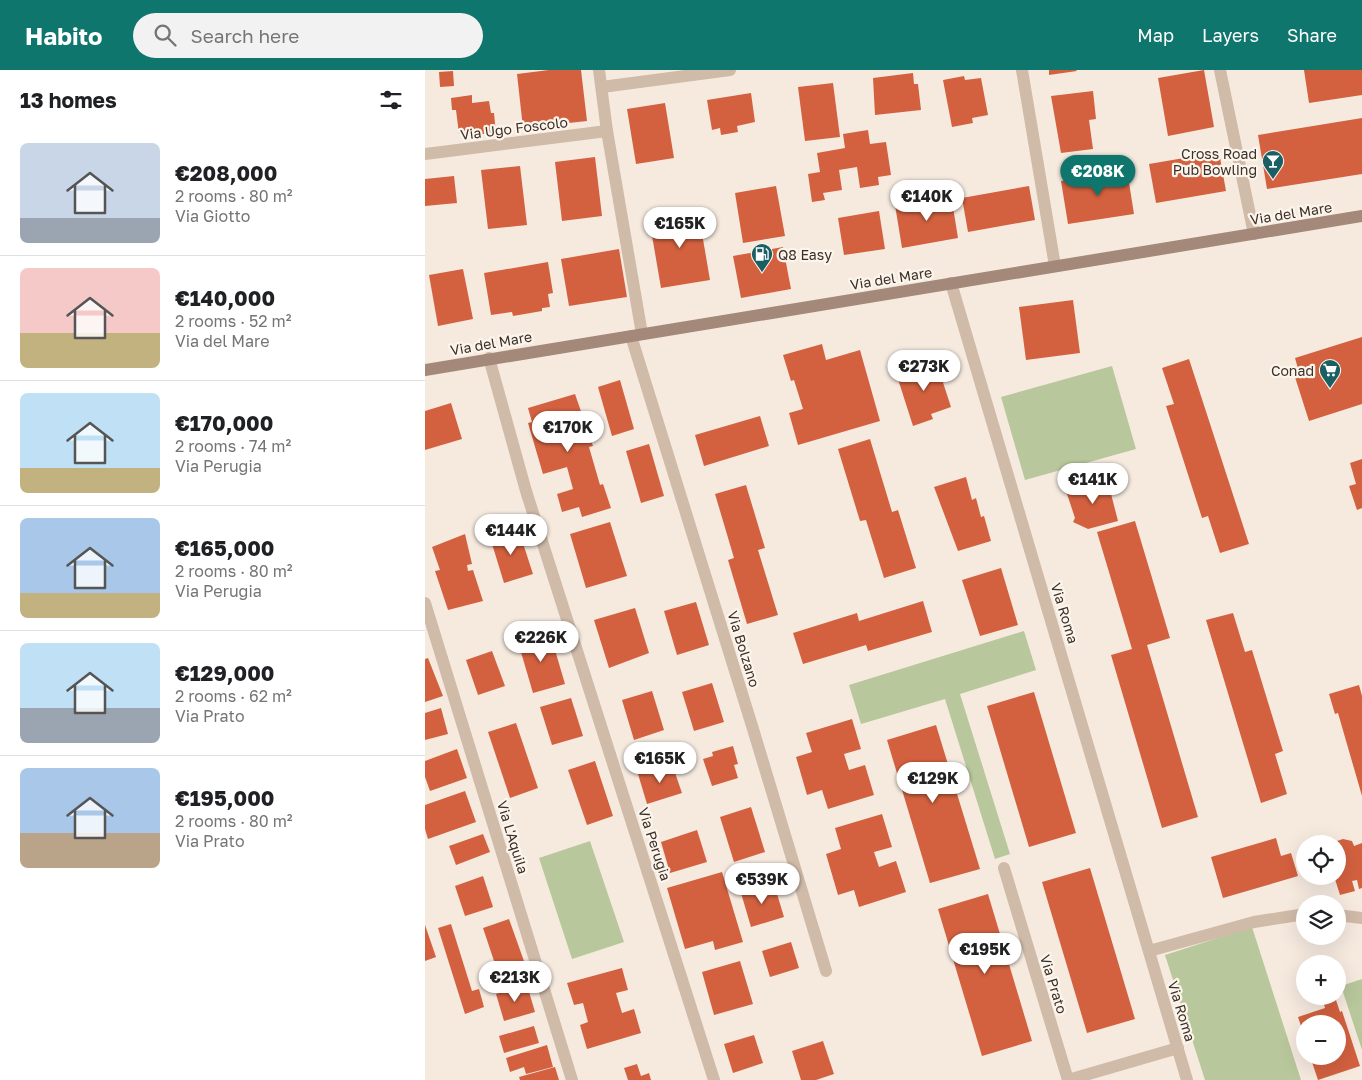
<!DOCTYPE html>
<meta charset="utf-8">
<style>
body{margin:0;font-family:"Golos Text",sans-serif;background:#f2f2f2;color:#202124;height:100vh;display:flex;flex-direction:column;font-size:19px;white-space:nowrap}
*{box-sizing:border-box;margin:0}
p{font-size:16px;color:#757577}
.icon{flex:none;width:28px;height:28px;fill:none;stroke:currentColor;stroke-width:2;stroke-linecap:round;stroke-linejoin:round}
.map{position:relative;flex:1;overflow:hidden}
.drawer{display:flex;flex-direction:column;background:#fff;width:425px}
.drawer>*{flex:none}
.tools{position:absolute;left:871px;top:765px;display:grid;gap:10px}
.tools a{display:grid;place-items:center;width:50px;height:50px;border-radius:50%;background:#fff;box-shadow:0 5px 20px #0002;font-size:25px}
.price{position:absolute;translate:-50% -42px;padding:0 11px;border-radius:18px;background:#fff;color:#222;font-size:16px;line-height:32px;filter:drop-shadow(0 1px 2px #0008)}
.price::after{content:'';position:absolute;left:50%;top:30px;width:15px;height:11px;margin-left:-8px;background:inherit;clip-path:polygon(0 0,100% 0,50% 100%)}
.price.selected{background:#0f766e;color:#fff}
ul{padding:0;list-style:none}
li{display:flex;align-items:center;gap:15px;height:125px;padding:0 20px}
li+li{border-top:1px solid #e0e0e0}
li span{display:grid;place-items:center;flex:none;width:140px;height:100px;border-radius:8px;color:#555}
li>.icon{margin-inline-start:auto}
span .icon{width:60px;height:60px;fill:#fffc;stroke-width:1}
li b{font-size:21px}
h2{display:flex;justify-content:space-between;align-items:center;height:60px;padding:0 20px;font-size:21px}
header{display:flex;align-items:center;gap:30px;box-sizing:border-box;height:70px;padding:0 25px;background:#0f766e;color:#fff}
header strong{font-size:24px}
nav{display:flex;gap:28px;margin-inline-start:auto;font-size:18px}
.search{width:350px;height:45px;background:#f2f2f2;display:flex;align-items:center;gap:12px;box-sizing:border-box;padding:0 18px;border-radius:28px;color:#757577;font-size:19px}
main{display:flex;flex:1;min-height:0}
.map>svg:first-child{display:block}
.green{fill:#b9c79c}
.building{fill:#d3613f}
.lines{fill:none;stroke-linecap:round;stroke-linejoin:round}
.minor{stroke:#d0baa8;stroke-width:12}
.secondary{stroke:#a48879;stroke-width:12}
.labels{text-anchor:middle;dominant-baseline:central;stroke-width:4.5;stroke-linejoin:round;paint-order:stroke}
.street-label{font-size:14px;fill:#3c2f29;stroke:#fcf5ec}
.poi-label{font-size:14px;fill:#3c2f29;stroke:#fcf5ec;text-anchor:end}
</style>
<header>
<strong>Habito</strong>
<div class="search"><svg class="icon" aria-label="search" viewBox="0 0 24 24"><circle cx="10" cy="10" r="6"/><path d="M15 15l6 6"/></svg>Search here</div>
<nav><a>Map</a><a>Layers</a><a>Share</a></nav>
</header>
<main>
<section class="drawer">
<h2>13 homes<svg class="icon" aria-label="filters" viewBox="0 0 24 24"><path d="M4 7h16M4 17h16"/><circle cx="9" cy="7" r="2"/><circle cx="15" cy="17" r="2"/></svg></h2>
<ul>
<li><span style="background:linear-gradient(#c9d6e8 75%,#9aa5b1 0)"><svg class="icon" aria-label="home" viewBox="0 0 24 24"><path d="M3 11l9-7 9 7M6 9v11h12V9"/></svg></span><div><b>€208,000</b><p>2 rooms · 80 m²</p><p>Via Giotto</p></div></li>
<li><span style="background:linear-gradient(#f6c9c9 65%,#c2b280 0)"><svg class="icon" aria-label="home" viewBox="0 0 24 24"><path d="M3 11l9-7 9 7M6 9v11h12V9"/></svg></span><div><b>€140,000</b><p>2 rooms · 52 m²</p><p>Via del Mare</p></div></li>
<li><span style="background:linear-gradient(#bfe0f5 75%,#c2b280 0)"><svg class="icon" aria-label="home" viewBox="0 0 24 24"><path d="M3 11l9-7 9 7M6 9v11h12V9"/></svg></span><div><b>€170,000</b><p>2 rooms · 74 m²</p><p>Via Perugia</p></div></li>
<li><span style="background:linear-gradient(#a9c7e8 75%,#c2b280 0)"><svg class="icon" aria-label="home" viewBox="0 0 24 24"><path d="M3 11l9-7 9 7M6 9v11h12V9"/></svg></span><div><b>€165,000</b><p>2 rooms · 80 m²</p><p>Via Perugia</p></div></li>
<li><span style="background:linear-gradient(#bfe0f5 65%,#9aa5b1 0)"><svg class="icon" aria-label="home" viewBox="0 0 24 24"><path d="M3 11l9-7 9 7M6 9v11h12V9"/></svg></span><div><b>€129,000</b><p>2 rooms · 62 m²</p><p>Via Prato</p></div></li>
<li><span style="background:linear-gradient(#a9c7e8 65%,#b9a48a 0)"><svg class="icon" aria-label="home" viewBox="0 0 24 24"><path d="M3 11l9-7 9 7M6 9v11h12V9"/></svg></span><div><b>€195,000</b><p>2 rooms · 80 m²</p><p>Via Prato</p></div></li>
</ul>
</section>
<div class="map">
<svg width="937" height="1010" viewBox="0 0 937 1010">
<rect width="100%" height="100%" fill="#f6eadf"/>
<g class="green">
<path d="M687,296L711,379L600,410L576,327Z"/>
<path d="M599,561L611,600L535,624L585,784L570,789L520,629L436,654L424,615Z"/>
<path d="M165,771L199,872L147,889L114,788Z"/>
<path d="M827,857L876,1010H780L740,885Z"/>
<path d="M937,909V980L916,916Z"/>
</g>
<g class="building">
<path d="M124,0H156L162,51L98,58L92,4Z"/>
<path d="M624,0H651L652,1L624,5Z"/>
<path d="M779,0L789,57L743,66L733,8Z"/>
<path d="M879,0H937V25L884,33Z"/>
<path d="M28,1L29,16L15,17L14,2Z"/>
<path d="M488,3L489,14H493L496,40L450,45L448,8Z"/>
<path d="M539,6L540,10L556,8L563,45L547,48L548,53L527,57L518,10Z"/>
<path d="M408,13L415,67L380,71L373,17Z"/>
<path d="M668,21L671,49L664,50L668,79L636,83L626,26Z"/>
<path d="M326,23L330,52L312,56L313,62L296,65L295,58L287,60L282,30Z"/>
<path d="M47,25V33L64,31L66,43H69L71,64H34L31,40H27L26,28Z"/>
<path d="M240,33L249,88L211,94L202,39Z"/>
<path d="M937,48V104L842,119L833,65Z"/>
<path d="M443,60L445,74L461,72L466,105L453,107L454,115L435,118L432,97L414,100L417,120L398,123L400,130L387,132L383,104L395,102L392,83L420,78L418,64Z"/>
<path d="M794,82L801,121L731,133L724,94Z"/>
<path d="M170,87L177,146L137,151L130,92Z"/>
<path d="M95,96L102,155L63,159L56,100Z"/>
<path d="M702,100L709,144L643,154L636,111Z"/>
<path d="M29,106L32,133L0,136V109Z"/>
<path d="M351,116L360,166L318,173L310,123Z"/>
<path d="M604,116L610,150L543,162L537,128Z"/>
<path d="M526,125L533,168L477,178L470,135Z"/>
<path d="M273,140L285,210L236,218L224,148Z"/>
<path d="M454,141L460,179L419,185L413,148Z"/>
<path d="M358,177L366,219L316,228L308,186Z"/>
<path d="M194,179L202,227L144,236L136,189Z"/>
<path d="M123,192L128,223L123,224L125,237L117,238V241L88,246L87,242L66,245L59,203Z"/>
<path d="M38,199L48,249L13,256L4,205Z"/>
<path d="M648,230L655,283L601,290L594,237Z"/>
<path d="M937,267V334L884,351L869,304L874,302L870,288Z"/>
<path d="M397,274L401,290L435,280L455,351L373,375L364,343L378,339L369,310L366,311L358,285Z"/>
<path d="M510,288L526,337L506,344L508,349L488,356L472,306L492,300L490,295Z"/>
<path d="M764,289L824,474L795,483L783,446L777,448L741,336L749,334L737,298Z"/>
<path d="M195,310L209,359L187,366L173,317Z"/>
<path d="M150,324L168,376L164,377L175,415L178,414L186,438L157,447L154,437L137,442L132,424L148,419L142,397L118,404L103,353L107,352L103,338Z"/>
<path d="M26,333L37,369L0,380V341Z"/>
<path d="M335,346L344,376L279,396L270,365Z"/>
<path d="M445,369L467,442L473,440L491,498L459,508L441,450L435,451L413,379Z"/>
<path d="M224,374L239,426L216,433L201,381Z"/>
<path d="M937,389V438L932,440L924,416L931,414L925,393Z"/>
<path d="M541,407L547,430L551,428L556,447L559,446L566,471L533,481L509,417Z"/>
<path d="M674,411L684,416L693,451L663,459L648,452L650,448L641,421Z"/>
<path d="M321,415L340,478L333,480L353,545L322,554L303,490L309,488L290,424Z"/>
<path d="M710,451L745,568L722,575L773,747L737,758L686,585L707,579L672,462Z"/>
<path d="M185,452L202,506L161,518L145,464Z"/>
<path d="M80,459L83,468L95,464L108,504L79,513L64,464Z"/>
<path d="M40,464L47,494L42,495L43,501L48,500L58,531L23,540L10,501L15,500L7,477Z"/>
<path d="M576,498L593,555L555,566L537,510Z"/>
<path d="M498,531L507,562L443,581L441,575L378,594L368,563L432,543L434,551Z"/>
<path d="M271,532L284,575L252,585L239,541Z"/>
<path d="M210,538L224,583L184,598L169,550Z"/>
<path d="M808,543L820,582L827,580L858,681L850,684L862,724L836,733L781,550Z"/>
<path d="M125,563L140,614L108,623L93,572Z"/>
<path d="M67,581L80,616L53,625L41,590Z"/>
<path d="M3,588L18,626L0,632V589Z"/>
<path d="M287,613L299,652L269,661L257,622Z"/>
<path d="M934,615L937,626V726L913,643L910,644L904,624Z"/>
<path d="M227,621L239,660L209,670L197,630Z"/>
<path d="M609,622L651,763L604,777L562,636Z"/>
<path d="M146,628L158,666L127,675L115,637Z"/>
<path d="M16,638L23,664L0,670V643Z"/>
<path d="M427,649L436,679L419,684L424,700L440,695L449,725L403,739L397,720L382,725L371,687L387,682L381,663Z"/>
<path d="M91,653L113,718L85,728L63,662Z"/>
<path d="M511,655L555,799L505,813L462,670Z"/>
<path d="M308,676L313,694L309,695L313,708L287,716L278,689L288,686L287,682Z"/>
<path d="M32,679L42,708L5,721L0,707V691Z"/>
<path d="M170,691L188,746L162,755L143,700Z"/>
<path d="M247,694L257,723L222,734L213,704Z"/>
<path d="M40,721L51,752L3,769L0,759V735Z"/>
<path d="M326,737L340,782L309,792L295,747Z"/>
<path d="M457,744L467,777L449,782L454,797L471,791L481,822L434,837L429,820L413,825L401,784L416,779L410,758Z"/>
<path d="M272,760L282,792L245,803L236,772Z"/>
<path d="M58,764L65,782L31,795L24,776Z"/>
<path d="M851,768L856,786L866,783L873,806L798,828L786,787Z"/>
<path d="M918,769L927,771L929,776L937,773V818L934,819L932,810L927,811L930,821L915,825L909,806H912V774L909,772Z"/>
<path d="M665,798L710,949L662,963L617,812Z"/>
<path d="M297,802L318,872L290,880L288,871L260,879L242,818Z"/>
<path d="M58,806L68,837L40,846L30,816Z"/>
<path d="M349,814L359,847L326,857L316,823Z"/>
<path d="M563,824L607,971L557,986L513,839Z"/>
<path d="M84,849L100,894L73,903L58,858Z"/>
<path d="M26,854L47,921L54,919L59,937L40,944L13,858Z"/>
<path d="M0,855L11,887L0,891Z"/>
<path d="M366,872L374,898L345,907L337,881Z"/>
<path d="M315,891L328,934L289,945L277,902Z"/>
<path d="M197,898L203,920L191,923L197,943L209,939L216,963L162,979L155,955L163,952L158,933L149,935L142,913Z"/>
<path d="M102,915L110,942L79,951L71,924Z"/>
<path d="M910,927L915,942L917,941L935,996L893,1010L885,986H912V954H880V968L873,947L900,938L898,931Z"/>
<path d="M109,956L114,973L79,983L74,966Z"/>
<path d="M329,965L338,993L308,1003L299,974Z"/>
<path d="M398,971L409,1004L391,1010H376L367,981Z"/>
<path d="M122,975L128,997L101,1004L99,997L85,1002L81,988Z"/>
<path d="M212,994L216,1006L224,1003L226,1010H203L199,998Z"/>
<path d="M130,997L134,1010H95L94,1007Z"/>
</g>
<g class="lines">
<g class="minor">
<path d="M174,0L182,61L217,264"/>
<path d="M597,0L630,196"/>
<path d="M795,0L829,164"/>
<path d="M177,17L305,0"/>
<path d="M0,84L182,61"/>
<path d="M526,213L762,1010"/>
<path d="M206,266L328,659L401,901"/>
<path d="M64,288L101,421L289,1010"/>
<path d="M0,533L147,1010"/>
<path d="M579,798L643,1010"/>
<path d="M912,845L937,848"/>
<path d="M724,881L829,852L880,844"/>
<path d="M643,1010L753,978"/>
</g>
<path class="secondary" d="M0,300L937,146"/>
</g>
<defs>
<g id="bar-pin" transform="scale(1.125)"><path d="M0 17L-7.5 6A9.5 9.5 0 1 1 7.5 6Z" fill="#195f63" stroke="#fcf5ec"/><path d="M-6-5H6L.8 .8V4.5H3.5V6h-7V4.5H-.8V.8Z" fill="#fff"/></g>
<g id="fuel-pin" transform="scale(1.125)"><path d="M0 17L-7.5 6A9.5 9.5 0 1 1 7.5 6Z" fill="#195f63" stroke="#fcf5ec"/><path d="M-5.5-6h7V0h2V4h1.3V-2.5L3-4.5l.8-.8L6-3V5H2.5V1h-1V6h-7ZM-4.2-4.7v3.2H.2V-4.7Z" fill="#fff"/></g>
<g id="supermarket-pin" transform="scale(1.125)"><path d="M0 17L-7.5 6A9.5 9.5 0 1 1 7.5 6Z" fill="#195f63" stroke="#fcf5ec"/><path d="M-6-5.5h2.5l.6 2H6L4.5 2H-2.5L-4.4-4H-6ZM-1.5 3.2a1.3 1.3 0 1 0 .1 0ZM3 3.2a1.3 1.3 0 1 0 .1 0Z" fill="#fff"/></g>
</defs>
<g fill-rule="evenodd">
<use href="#bar-pin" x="848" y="91"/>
<use href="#fuel-pin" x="337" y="184"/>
<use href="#supermarket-pin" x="905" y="300"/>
</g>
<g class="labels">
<g class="street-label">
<text transform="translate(89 58) rotate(-7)">Via Ugo Foscolo</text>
<text transform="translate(866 143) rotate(-9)">Via del Mare</text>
<text transform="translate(466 208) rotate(-9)">Via del Mare</text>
<text transform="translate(66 273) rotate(-10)">Via del Mare</text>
<text transform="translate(640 543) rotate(73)">Via Roma</text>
<text transform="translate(319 579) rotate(73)">Via Bolzano</text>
<text transform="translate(88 767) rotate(73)">Via L'Aquila</text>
<text transform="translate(230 774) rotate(72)">Via Perugia</text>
<text transform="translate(629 914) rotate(73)">Via Prato</text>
<text transform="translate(757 941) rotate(73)">Via Roma</text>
</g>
<g class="poi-label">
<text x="832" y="83">Cross Road<tspan x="832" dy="16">Pub Bowling</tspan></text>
<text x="353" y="184" text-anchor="start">Q8 Easy</text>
<text x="889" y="300">Conad</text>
</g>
</g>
</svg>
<div class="tools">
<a><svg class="icon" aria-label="locate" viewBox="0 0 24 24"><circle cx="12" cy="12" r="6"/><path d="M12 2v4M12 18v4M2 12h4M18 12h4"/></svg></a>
<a><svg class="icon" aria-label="layers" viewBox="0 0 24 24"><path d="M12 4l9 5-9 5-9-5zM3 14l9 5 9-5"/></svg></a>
<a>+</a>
<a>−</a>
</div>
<b class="price selected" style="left:673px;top:127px">€208K</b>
<b class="price" style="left:502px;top:152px">€140K</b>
<b class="price" style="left:255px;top:179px">€165K</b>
<b class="price" style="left:499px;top:322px">€273K</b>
<b class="price" style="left:143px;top:383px">€170K</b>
<b class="price" style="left:668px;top:435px">€141K</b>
<b class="price" style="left:86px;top:486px">€144K</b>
<b class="price" style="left:116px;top:593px">€226K</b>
<b class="price" style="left:235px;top:714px">€165K</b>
<b class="price" style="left:508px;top:734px">€129K</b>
<b class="price" style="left:337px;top:835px">€539K</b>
<b class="price" style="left:560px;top:905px">€195K</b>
<b class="price" style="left:90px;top:933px">€213K</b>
</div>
</main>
